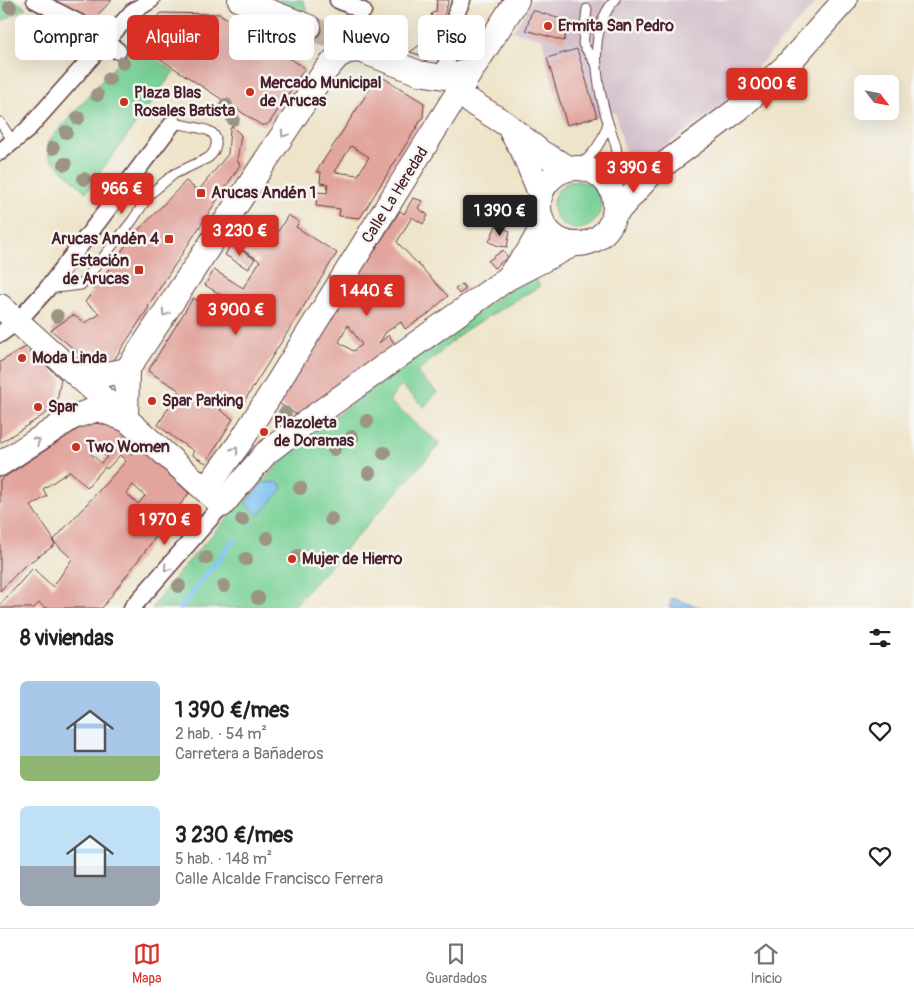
<!DOCTYPE html>
<html lang="es">
<meta charset="utf-8">
<style>
body{margin:0;font-family:Pangolin,sans-serif;background:#f2f2f2;color:#202124;height:100vh;display:flex;flex-direction:column;font-size:19px;white-space:nowrap}
*{box-sizing:border-box;margin:0}
p{font-size:16px;color:#757577}
.icon{flex:none;width:28px;height:28px;fill:none;stroke:currentColor;stroke-width:2;stroke-linecap:round;stroke-linejoin:round}
.map{position:relative;height:608px;overflow:hidden}
.sheet{display:flex;flex-direction:column;background:#fff;flex:1}
.sheet>*{flex:none}
.guide{position:absolute;left:15px;top:15px;width:500px;height:45px;display:flex;gap:10px}
.needle{width:32px;rotate:122deg}
.controls{position:absolute;left:854px;top:75px;display:grid;gap:10px}
.controls a{display:grid;place-items:center;width:45px;height:45px;border-radius:8px;background:#fff;box-shadow:0 5px 20px #0002;font-size:25px}
.price{position:absolute;translate:-50% -42px;padding:0 11px;border-radius:5px;background:#d93025;color:#fff;font-size:16px;line-height:32px;filter:drop-shadow(0 1px 2px #0008)}
.price::after{content:'';position:absolute;left:50%;top:30px;width:15px;height:11px;margin-left:-8px;background:inherit;clip-path:polygon(0 0,100% 0,50% 100%)}
.price.selected{background:#222;color:#fff}
ul{padding:0;list-style:none}
li{display:flex;align-items:center;gap:15px;height:125px;padding:0 20px}
li span{display:grid;place-items:center;flex:none;width:140px;height:100px;border-radius:8px;color:#555}
li>.icon{margin-inline-start:auto}
span .icon{width:60px;height:60px;fill:#fffc;stroke-width:1}
li b{font-size:21px}
h2{display:flex;justify-content:space-between;align-items:center;height:60px;padding:0 20px;font-size:21px}
.chip{padding:0 18px;border-radius:8px;background:#fff;box-shadow:0 5px 20px #0002;font-size:18px;line-height:45px}
.chip.selected{background:#d93025;color:#fff}
.menu{display:flex;justify-content:space-around;align-items:center;height:70px;border-top:1px solid #e0e0e0;background:#fff;font-size:14px;color:#757577}
.menu a{display:grid;justify-items:center;gap:2px}
.menu .selected{color:#d93025}
.map>svg:first-child{display:block}
.industrial{fill:#d1bdc9}
.green{fill:#7ad298;stroke:#627862}
.water{fill:#79bff0;stroke:#626f8e}
.lines{fill:none;stroke-linecap:round;stroke-linejoin:round}
.stream{stroke:#79bff0;stroke-width:5.5}
.building{fill:#e1a59d;fill-rule:evenodd}
.secondary-tunnel{stroke:#cdbda9;stroke-width:24;stroke-dasharray:24 12;stroke-linecap:butt}
.lane-casing{stroke:#633d43;stroke-width:11}
.street-casing{stroke:#633d43;stroke-width:19}
.secondary-casing{stroke:#633d43;stroke-width:26}
.lane{stroke:#fff;stroke-width:9}
.street{stroke:#fff;stroke-width:16}
.secondary{stroke:#fff;stroke-width:24}
.tree{fill:#9c9584}
.oneway{stroke:#ae9aa0}
.poi-dot{fill:#c8321e;stroke:#f6f6f2;stroke-width:2}
.labels{text-anchor:middle;dominant-baseline:central;stroke-width:5;stroke-linejoin:round;paint-order:stroke}
.poi-label{font-size:16px;font-weight:bold;fill:#4a1f2b;stroke:#f6f6f2;text-anchor:start}
.street-label{font-size:16px;fill:#4a1f2b;stroke:#f6f6f2}
</style>
<div class="map">
<svg width="914" height="608" viewBox="0 0 914 608">
<rect width="100%" height="100%" fill="#f6f6f2"/>
<filter id="ink" filterUnits="userSpaceOnUse"><feTurbulence type="fractalNoise" baseFrequency=".02" numOctaves="2"/><feDisplacementMap in="SourceGraphic" scale="10" xChannelSelector="R" yChannelSelector="G"/><feConvolveMatrix kernelMatrix="1 2 1 2 8 2 1 2 1" color-interpolation-filters="sRGB"/></filter>
<filter id="wash" filterUnits="userSpaceOnUse"><feTurbulence type="fractalNoise" baseFrequency=".0096" numOctaves="4" result="noise"/><feDisplacementMap in="SourceGraphic" scale="20" xChannelSelector="R" yChannelSelector="G"/><feGaussianBlur stdDeviation="1.12" result="paint"/><feColorMatrix in="noise" values="0 0 0 0 0 0 0 0 0 0 0 0 0 0 0 0 0 1.4 0 .05"/><feComposite in="paint" operator="in"/></filter>
<g filter="url(#wash)">
<rect width="100%" height="100%" fill="#eee4c9"/>
<path class="industrial" d="M533,0H818L729,99L709,115L642,161L627,159L615,112L566,127L546,60L543,39L513,31Z"/>
<g class="green">
<path d="M0,0H14L26,8L0,22Z"/>
<path d="M272,0H303L309,15Z"/>
<path d="M136,42L141,50L174,71L86,192L49,157L48,142Z"/>
<circle cx="577" cy="205" r="24"/>
<path d="M532,273L540,286L464,331L417,373L437,392L424,407L401,385L389,401L440,444L292,608H152L175,577L219,527L303,439Z"/>
</g>
<g class="water">
<path d="M277,482L282,485L283,488L259,516L245,503L263,483Z"/>
<path d="M672,598L702,608H669Z"/>
</g>
<g class="lines">
<path class="stream" d="M180,608L234,540"/>
</g>
<g id="blocks">
<g class="building">
<path d="M47,0H112L91,22Z"/>
<path d="M437,0H449L443,18L433,59L410,52L424,42L432,13L436,12Z"/>
<path d="M532,10L570,22L564,41L526,30Z"/>
<path d="M161,13L220,14L305,68L270,122L266,125H261L145,49L144,34Z"/>
<path d="M577,49L597,117L567,125L547,58Z"/>
<path d="M379,75L424,103L423,117L360,218L339,216L340,209L316,206L317,192L327,193L328,184L320,183L321,172H316ZM351,146L369,157L358,175L335,172Z"/>
<path d="M232,126L241,135L237,160L240,165L148,306L149,307L112,363L92,364L51,330L73,315L85,323L100,314L85,302L131,238L186,181L198,191L228,154L230,129Z"/>
<path d="M413,198L423,201L418,208L428,215L423,224L412,217L397,242L448,296L428,314L405,329L401,322L386,332L379,343L389,335L395,345L297,415L277,402L400,211L404,214ZM348,325L362,345L353,351L339,342Z"/>
<path d="M288,215L299,222L296,227L337,253L240,408L227,399L220,410L233,419L206,463L192,455L194,451L177,440L158,425L179,390L148,371L193,298L225,317L234,303L205,285L214,270L243,288L260,261L241,249L252,231L271,243Z"/>
<path d="M496,225L510,231L507,247L499,246L489,242Z"/>
<path d="M231,244L255,259L248,269L225,255Z"/>
<path d="M503,250L508,257L494,268L488,261Z"/>
<path d="M462,284L466,289L459,294L455,289Z"/>
<path d="M26,347L61,379L56,407L0,443V362Z"/>
<path d="M87,423L114,424L130,439L123,447L132,454L139,447L189,493L102,608H45L39,603L34,608H0V605L33,568L53,587L72,559L53,541L126,461L120,455L107,469L105,467L87,487L70,471L43,489L47,496L31,506L54,540H52L55,545L23,567L0,591V480ZM96,447L107,457L101,463L90,453ZM133,485L145,496L138,504L126,493Z"/>
</g>
</g>
</g>
<g filter="url(#ink)">
<use href="#blocks" fill-opacity="0" stroke="#633d43" stroke-width="1"/>
<g class="lines">
<path class="secondary-tunnel" d="M309,27L370,53"/>
<g class="lane-casing">
<g id="lane">
<path d="M587,9L583,44L596,65"/>
<path d="M0,122L14,143"/>
<path d="M579,167C594,153 602,143 608,123"/>
<path d="M606,181C609,176 614,170 616,164C620,150 612,135 608,123C597,86 586,31 615,0"/>
<path d="M47,289L81,285L132,221L150,194L174,174L208,158C216,152 221,137 209,131C200,127 183,125 173,123"/>
</g>
</g>
<g class="street-casing">
<g id="street">
<path d="M35,0L89,28L118,51"/>
<path d="M338,0L363,11"/>
<path d="M456,14L460,27L479,39L493,37"/>
<path d="M444,77L456,14L462,0"/>
<path d="M0,152L26,131L132,12L151,0"/>
<path d="M0,334L18,321L47,289L173,123"/>
<path d="M132,608L222,505"/>
</g>
</g>
<g class="secondary-casing">
<g id="secondary">
<path d="M240,0L309,27"/>
<path d="M471,102L506,124L542,153L569,168"/>
<path d="M512,133L522,149L540,193"/>
<circle cx="577" cy="206" r="38"/>
<path d="M615,214L650,175L737,110L785,67L845,0"/>
<path d="M512,272L527,254L543,226"/>
<path d="M0,306L222,505L266,453L309,420L508,278L572,245"/>
<path d="M79,377L97,376L127,370L325,71L338,56L348,51L360,50L419,73L444,77L457,75L473,68"/>
<path d="M126,419L127,370"/>
<path d="M0,464L73,417L98,409L122,418"/>
<path d="M206,489L241,441L272,392L473,68L517,0"/>
</g>
</g>
<use href="#lane" class="lane"/>
<use href="#street" class="street"/>
<use href="#secondary" class="secondary"/>
</g>
<g class="tree">
<circle cx="10" cy="7" r="7"/>
<circle cx="135" cy="48" r="7"/>
<circle cx="123" cy="63" r="7"/>
<circle cx="109" cy="79" r="7"/>
<circle cx="97" cy="95" r="7"/>
<circle cx="226" cy="105" r="7"/>
<circle cx="78" cy="118" r="7"/>
<circle cx="233" cy="119" r="7"/>
<circle cx="66" cy="132" r="7"/>
<circle cx="53" cy="148" r="7"/>
<circle cx="65" cy="164" r="7"/>
<circle cx="84" cy="179" r="7"/>
<circle cx="57" cy="316" r="7"/>
<circle cx="285" cy="413" r="7"/>
<circle cx="367" cy="421" r="7"/>
<circle cx="352" cy="437" r="7"/>
<circle cx="334" cy="449" r="7"/>
<circle cx="384" cy="453" r="7"/>
<circle cx="369" cy="473" r="7"/>
<circle cx="300" cy="488" r="7"/>
<circle cx="331" cy="519" r="7"/>
<circle cx="242" cy="520" r="7"/>
<circle cx="267" cy="538" r="7"/>
<circle cx="298" cy="556" r="7"/>
<circle cx="206" cy="558" r="7"/>
<circle cx="246" cy="559" r="7"/>
<circle cx="179" cy="586" r="7"/>
<circle cx="224" cy="586" r="7"/>
<circle cx="258" cy="598" r="7"/>
</g>
<defs><path id="oneway-chevron" d="M-2-3.5L2.5 0L-2 3.5" fill="none" stroke-width="1.6" stroke-linecap="round" stroke-linejoin="round" transform="scale(1.25)"/></defs>
<g class="oneway">
<use href="#oneway-chevron" transform="translate(284 134) rotate(124)"/>
<use href="#oneway-chevron" transform="translate(165 313) rotate(124)"/>
<use href="#oneway-chevron" transform="translate(37 441) rotate(-32)"/>
<use href="#oneway-chevron" transform="translate(235 450) rotate(-54)"/>
<use href="#oneway-chevron" transform="translate(167 568) rotate(131)"/>
</g>
</g>
<g class="poi-dot">
<circle cx="548" cy="26" r="5"/>
<circle cx="250" cy="92" r="5"/>
<circle cx="124" cy="102" r="5"/>
<rect x="196" y="188" width="10" height="10" rx="2.5"/>
<rect x="164" y="234" width="10" height="10" rx="2.5"/>
<rect x="134" y="265" width="10" height="10" rx="2.5"/>
<circle cx="22" cy="358" r="5"/>
<circle cx="152" cy="401" r="5"/>
<circle cx="38" cy="407" r="5"/>
<circle cx="264" cy="432" r="5"/>
<circle cx="76" cy="447" r="5"/>
<circle cx="292" cy="559" r="5"/>
</g>
<g class="labels">
<g class="poi-label">
<text x="558" y="26">Ermita San Pedro</text>
<text x="260" y="83">Mercado Municipal<tspan x="260" dy="18">de Arucas</tspan></text>
<text x="134" y="93">Plaza Blas<tspan x="134" dy="18">Rosales Batista</tspan></text>
<text x="211" y="193">Arucas Andén 1</text>
<text x="159" y="239" text-anchor="end">Arucas Andén 4</text>
<text x="129" y="261" text-anchor="end">Estación<tspan x="129" dy="18">de Arucas</tspan></text>
<text x="32" y="358">Moda Linda</text>
<text x="162" y="401">Spar Parking</text>
<text x="48" y="407">Spar</text>
<text x="274" y="423">Plazoleta<tspan x="274" dy="18">de Doramas</tspan></text>
<text x="86" y="447">Two Women</text>
<text x="302" y="559">Mujer de Hierro</text>
</g>
<g class="street-label">
<text transform="translate(395 195) rotate(-58)">Calle La Heredad</text>
</g>
</g>
</svg>
<div class="controls">
<a><svg class="needle" viewBox="-14 -14 28 28"><path d="M0-13l5 13h-10z" fill="#e53935"/><path d="M0 13l5-13h-10z" fill="#757577"/></svg></a>
</div>
<b class="price" style="left:767px;top:110px">3 000 €</b>
<b class="price" style="left:634px;top:194px">3 390 €</b>
<b class="price" style="left:122px;top:215px">966 €</b>
<b class="price selected" style="left:500px;top:237px">1 390 €</b>
<b class="price" style="left:240px;top:257px">3 230 €</b>
<b class="price" style="left:367px;top:317px">1 440 €</b>
<b class="price" style="left:236px;top:336px">3 900 €</b>
<b class="price" style="left:165px;top:546px">1 970 €</b>
<div class="guide">
<a class="chip">Comprar</a>
<a class="chip selected">Alquilar</a>
<a class="chip">Filtros</a>
<a class="chip">Nuevo</a>
<a class="chip">Piso</a>
</div>
</div>
<section class="sheet">
<h2>8 viviendas<svg class="icon" aria-label="filters" viewBox="0 0 24 24"><path d="M4 7h16M4 17h16"/><circle cx="9" cy="7" r="2"/><circle cx="15" cy="17" r="2"/></svg></h2>
<ul>
<li><span style="background:linear-gradient(#a9c7e8 75%,#8fb573 0)"><svg class="icon" aria-label="home" viewBox="0 0 24 24"><path d="M3 11l9-7 9 7M6 9v11h12V9"/></svg></span><div><b>1 390 €/mes</b><p>2 hab. · 54 m²</p><p>Carretera a Bañaderos</p></div><svg class="icon" aria-label="heart" viewBox="0 0 24 24"><path d="M12 20l-8-8c-3-5 5-10 8-4 3-6 11-1 8 4z"/></svg></li>
<li><span style="background:linear-gradient(#bfe0f5 60%,#9aa5b1 0)"><svg class="icon" aria-label="home" viewBox="0 0 24 24"><path d="M3 11l9-7 9 7M6 9v11h12V9"/></svg></span><div><b>3 230 €/mes</b><p>5 hab. · 148 m²</p><p>Calle Alcalde Francisco Ferrera</p></div><svg class="icon" aria-label="heart" viewBox="0 0 24 24"><path d="M12 20l-8-8c-3-5 5-10 8-4 3-6 11-1 8 4z"/></svg></li>
</ul>
</section>
<nav class="menu">
<a class="selected"><svg class="icon" aria-label="map" viewBox="0 0 24 24"><path d="M3 6l6-2 6 2 6-2v14l-6 2-6-2-6 2zM9 4v14M15 6v14"/></svg>Mapa</a>
<a><svg class="icon" aria-label="saved" viewBox="0 0 24 24"><path d="M7 4h10v16l-5-4-5 4z"/></svg>Guardados</a>
<a><svg class="icon" aria-label="home" viewBox="0 0 24 24"><path d="M3 11l9-7 9 7M6 9v11h12V9"/></svg>Inicio</a>
</nav>
